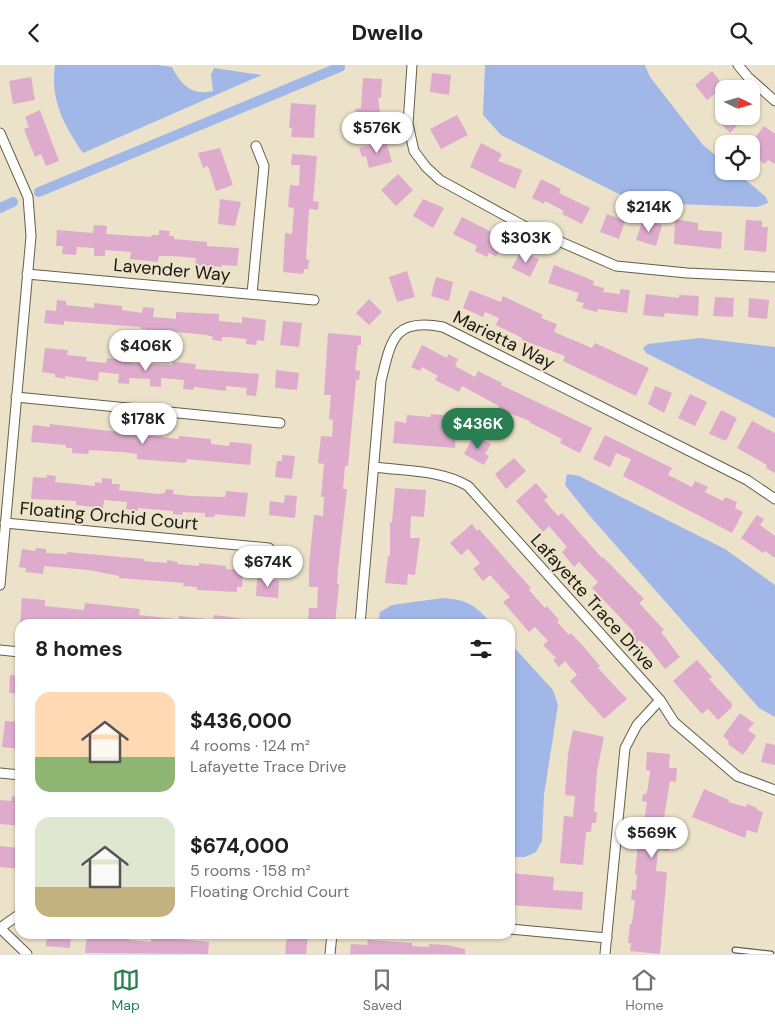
<!DOCTYPE html>
<meta charset="utf-8">
<style>
body{margin:0;font-family:"DM Sans",sans-serif;background:#f6f6f6;color:#202124;height:100vh;display:flex;flex-direction:column;font-size:19px;white-space:nowrap}
*{box-sizing:border-box;margin:0}
p{font-size:16px;color:#757577}
.icon{flex:none;width:28px;height:28px;fill:none;stroke:currentColor;stroke-width:2;stroke-linecap:round;stroke-linejoin:round}
.map{position:relative;flex:1;overflow:hidden}
.sheet{position:absolute;left:15px;top:554px;width:500px;height:320px;display:flex;flex-direction:column;background:#fff;border-radius:15px;box-shadow:0 1px 4px #0004}
.sheet>*{flex:none}
.needle{width:32px;rotate:95deg}
.fabs{position:absolute;left:715px;top:15px;display:grid;gap:10px}
.fabs a{display:grid;place-items:center;width:45px;height:45px;border-radius:10px;background:#fff;box-shadow:0 1px 4px #0004;font-size:25px}
.price{position:absolute;translate:-50% -42px;padding:0 11px;border-radius:18px;background:#fff;color:#222;font-size:16px;line-height:32px;filter:drop-shadow(0 1px 2px #0008)}
.price::after{content:'';position:absolute;left:50%;top:30px;width:15px;height:11px;margin-left:-8px;background:inherit;clip-path:polygon(0 0,100% 0,50% 100%)}
.price.current{background:#297f52;color:#fff}
ul{padding:0;list-style:none}
li{display:flex;align-items:center;gap:15px;height:125px;padding:0 20px}
li span{display:grid;place-items:center;flex:none;width:140px;height:100px;border-radius:15px;color:#555}
li>.icon{margin-inline-start:auto}
span .icon{width:60px;height:60px;fill:#fffc;stroke-width:1}
li b{font-size:21px}
h2{display:flex;justify-content:space-between;align-items:center;height:60px;padding:0 20px;font-size:21px}
header{display:flex;justify-content:space-between;align-items:center;height:65px;padding:0 20px;background:#fff;font-size:22px;font-weight:800}
.menu{display:flex;justify-content:space-around;align-items:center;height:70px;border-top:1px solid #e0e0e0;background:#fff;font-size:14px;color:#757577}
.menu a{display:grid;justify-items:center;gap:2px}
.menu .current{color:#297f52}
.map>svg:first-child{display:block}
.water{fill:#a0b7e7}
.lines{fill:none;stroke-linecap:round;stroke-linejoin:round}
.canal{stroke:#a0b7e7;stroke-width:10}
.building{fill:#deabcd}
.lane-casing{stroke:#675e48;stroke-width:7}
.street-casing{stroke:#675e48;stroke-width:11}
.lane{stroke:#fff;stroke-width:4.5}
.street{stroke:#fff;stroke-width:9}
.labels{text-anchor:middle;dominant-baseline:central;stroke-width:4;stroke-linejoin:round;paint-order:stroke}
.street-label{font-size:18px;fill:#19160d;stroke:#ece2c9}
</style>
<header><svg class="icon" aria-label="back" viewBox="0 0 24 24"><path d="M15 5l-7 7 7 7"/></svg>Dwello<svg class="icon" aria-label="search" viewBox="0 0 24 24"><circle cx="10" cy="10" r="6"/><path d="M15 15l6 6"/></svg></header>
<div class="map">
<svg width="775" height="889" viewBox="0 0 775 889">
<rect width="100%" height="100%" fill="#ece2c9"/>
<g class="water">
<path d="M55,0H158L172,2C181,20 192,31 213,26L211,10L214,3L262,10L83,88C64,60 50,35 55,0Z"/>
<path d="M485,0H645L650,12L703,80L724,97V106H735L766,132L768,138L757,142L650,138L619,129L501,70L483,50Z"/>
<path d="M700,273L775,282V353L646,288L643,283L648,279Z"/>
<path d="M567,409L579,411L725,484L775,520V652L759,643L589,450L565,420Z"/>
<path d="M443,533C468,535 475,540 492,559H378L380,547L392,540Z"/>
<path d="M510,578L553,625L558,640L544,730L542,776L536,787L525,792H510Z"/>
</g>
<g class="lines">
<g class="canal">
<path d="M39,127L340,2"/>
<path d="M0,143L13,137"/>
</g>
</g>
<g class="building">
<path d="M712,6L724,22L707,35L695,20Z"/>
<path d="M432,8L451,10L449,30L430,27Z"/>
<path d="M31,12L35,35L13,39L9,16Z"/>
<path d="M363,13L382,14L381,33H378L382,61L358,64L355,44L361,43Z"/>
<path d="M291,38L316,40L314,73L291,72L292,63H289Z"/>
<path d="M724,41V51H746L730,68L714,51Z"/>
<path d="M40,45L59,96L46,101L41,89L35,92L24,64L29,62L25,52Z"/>
<path d="M457,50L468,70L441,84L430,64Z"/>
<path d="M764,61L775,69V99L768,95L765,99L751,89V78Z"/>
<path d="M386,76L392,97L369,103L366,91L362,92L359,83Z"/>
<path d="M481,78L502,89L498,96L522,105L515,124L470,102Z"/>
<path d="M220,83L233,120L216,126L208,101L203,103L198,88Z"/>
<path d="M292,89L317,91L313,136L319,137L318,145L309,144L306,194L309,195L308,204H304L303,209L283,207L285,168L292,169L294,143L288,142L290,120L299,121L300,100H291Z"/>
<path d="M398,109L413,125L396,141L381,125Z"/>
<path d="M541,114L561,124L559,128L590,143L582,159L562,149L564,146L545,136L544,139L532,133Z"/>
<path d="M220,134L241,137L235,161L218,159Z"/>
<path d="M423,134L444,143L433,163L413,151Z"/>
<path d="M607,149L625,156L619,174L600,167Z"/>
<path d="M462,152L505,174L496,192L489,188L487,192L475,186L477,181L453,169Z"/>
<path d="M643,154L662,160L656,181L636,175Z"/>
<path d="M675,154L698,158V165L722,167L721,184L674,179Z"/>
<path d="M746,155L762,156V162H768L766,187L744,185Z"/>
<path d="M94,160L107,161L106,169L151,172L152,170H159V165L170,166L169,171H174V174L207,177V181L239,183L237,201L222,200V202L195,200L196,193L172,191H159L158,197L130,194L131,187L105,185V191H94V183L77,182L76,190L62,189L63,181H56L57,165L93,168Z"/>
<path d="M521,186L539,194L530,212L512,203Z"/>
<path d="M554,200L594,216L593,220L604,223L603,227L620,229V224L630,225L627,248L598,244L597,247L582,243L584,238L576,236L579,228L548,218Z"/>
<path d="M407,206L415,232L397,237L389,212Z"/>
<path d="M436,212L453,217L449,236L431,231Z"/>
<path d="M470,225L501,237L503,231L543,250L541,253L557,259L554,267L592,283L595,278L649,303L636,331L563,296L565,291L522,275V273L496,260L499,253L485,247L483,252L463,243Z"/>
<path d="M646,229L679,233V230L699,231L698,251L665,248L664,252L643,250Z"/>
<path d="M715,232L734,233L733,252L713,251Z"/>
<path d="M749,233L769,235L767,254L748,252Z"/>
<path d="M369,234L382,247L369,260L356,248Z"/>
<path d="M57,235L66,236V240L94,243V238L122,241V245L142,248L143,242L154,243L153,252L176,254V247L219,249V256L242,258V252L266,255L264,276L257,275L256,280L246,279L247,274L228,272H222V276L212,275L213,272L207,270L156,265L155,269H146V264H141V262L64,256V260L44,258L46,245L56,246Z"/>
<path d="M283,256L302,258L299,282L280,280Z"/>
<path d="M328,268L361,271V280H358L355,305L360,306L359,315H356L348,401H345L343,424H347L338,503L337,519H339L335,559H308L309,543H317L318,522H309V501L314,450L323,451L324,432H321L324,399L318,398L321,371L332,372L333,355L329,354L331,330H324Z"/>
<path d="M422,280L447,293L448,289L458,294L455,301L475,312L478,306L502,318L501,320L592,363L580,388L560,378L562,374L529,357L530,356L498,344L499,341L462,321L459,327L435,315L438,311L422,302L420,306L411,302Z"/>
<path d="M45,283L68,285L67,290L87,292L86,296L106,298L107,293L118,294V290L131,291L130,298L172,300L173,297L196,299L195,304L259,309L256,331L246,330L247,323L226,321V326L194,322L193,325L183,324L184,315L161,313V322L150,321V314L129,313V319L118,318L119,309L99,307L98,316L65,311V314L55,312V309L42,307Z"/>
<path d="M276,305L299,308L297,325L275,323Z"/>
<path d="M655,321L672,328L664,348L648,339Z"/>
<path d="M690,329L707,337L695,361L678,353Z"/>
<path d="M721,345L737,353L726,376L709,369Z"/>
<path d="M431,349L457,351L455,383L393,378L395,356L406,358L407,350L430,352Z"/>
<path d="M752,356L775,368V408L766,403L767,400L737,383Z"/>
<path d="M50,359L179,374V371L211,374V379L229,381L230,377L252,379L250,400L187,394L186,398L137,394V389L122,387L89,385L88,389L72,388V383H66V380L31,377L33,360L50,362Z"/>
<path d="M474,370L491,379L485,389L489,391L484,400L464,389Z"/>
<path d="M605,370L672,403L668,410L692,422L695,416L708,422L705,427L723,436L725,432L737,437L735,443L743,447L732,468L623,411L631,394L616,388L610,402L593,394Z"/>
<path d="M282,390L295,391L292,414L275,412L277,396H282Z"/>
<path d="M514,393L526,406L506,424L495,409Z"/>
<path d="M47,410L56,411L55,417L95,421V417L102,418V413L112,414V419H120L119,425L158,429L165,428L166,424L174,425L173,429L191,431L225,432L226,426L248,428L245,452L215,449L214,452H205V448L183,447L182,450L173,449V446L149,444L138,443V446L126,444L127,437L104,435L103,443L76,440V436L31,434L33,412L46,413Z"/>
<path d="M536,418L548,432L544,435L558,451L562,448L602,493L603,492L644,534L639,538L664,565L661,567L680,592L665,604L647,581L639,575L637,578L630,571L634,567L592,523L598,517L579,497L574,502L562,487L567,482L549,461L543,467L516,436Z"/>
<path d="M395,423L426,425L424,452L411,451L410,473H420L415,510L408,509L407,520L385,518L388,491H390V457H392Z"/>
<path d="M285,430L297,431L295,453L269,450L270,436L284,438Z"/>
<path d="M757,450L764,454L760,460L775,471V493L765,486L763,488L741,473Z"/>
<path d="M472,459L477,466L479,464L531,523L529,525L545,543L547,541L559,555L557,557L569,570L571,568L584,582L600,601L598,603L627,634L604,654L570,616L577,610L565,596L559,602L553,595L556,593L543,580L548,576L535,562L529,567L503,537L510,532L490,510L483,516L473,504L480,498L468,484L461,490L450,478Z"/>
<path d="M36,483L46,484V488L67,489V487L144,494V496L167,498V495L178,497L177,499L199,501V498L226,501V504L243,505L242,522H237V527L197,525V522L183,521L184,518L119,513V511L88,505L44,501L43,509L25,507L26,503L19,502L22,484L35,486Z"/>
<path d="M257,513L279,515L278,533L256,531Z"/>
<path d="M22,533L45,535V541L84,545L85,538L140,544L139,550L176,554V559H20Z"/>
<path d="M214,550L245,554V559H213Z"/>
<path d="M179,551L207,554V559H178Z"/>
<path d="M697,595L712,612L709,614L732,639V642L718,655L708,644L702,649L673,616Z"/>
<path d="M10,610L20,611V629L9,628Z"/>
<path d="M740,648L754,658L748,665L756,671L743,690L728,679L729,676L723,671Z"/>
<path d="M5,656L20,657V684L2,682Z"/>
<path d="M573,665L604,672L597,706L594,747H597L596,758H592L591,767H586L583,800L560,798L564,751L573,752L575,731L565,730L568,689Z"/>
<path d="M766,678L775,680V700L761,697Z"/>
<path d="M647,687L670,689L669,703H677L676,717L670,716L663,759L672,760L669,786L658,785L656,806L667,807L660,889L630,886L631,878H628L630,859H632L635,835H631L632,825H636L637,809H635L640,756L644,757L647,737L642,736L643,729H646L648,723L650,706L646,705Z"/>
<path d="M704,724L729,735L728,737L746,742L747,739L757,743V745L763,747L757,768L747,765L745,773L692,752Z"/>
<path d="M12,731L20,732V761L0,759V735L11,736Z"/>
<path d="M0,781L20,783V804L0,802Z"/>
<path d="M510,808L554,812L553,825L583,827L582,845L510,840Z"/>
<path d="M47,869H71L70,883L46,881Z"/>
<path d="M87,869H130L129,875L151,877V871L209,877L208,889L85,888Z"/>
<path d="M287,869H308L306,889H285Z"/>
<path d="M368,875L412,878V881L429,882V879L447,880L465,884V889H350L351,879L367,880Z"/>
</g>
<g class="lines">
<g class="lane-casing">
<path id="lane" d="M735,885L771,889"/>
</g>
<g class="street-casing">
<g id="street">
<path d="M412,0L408,59L414,86L426,102L440,115L524,161L616,201L687,208L775,212"/>
<path d="M738,0L748,12L775,36"/>
<path d="M0,68L28,132L31,171L0,520"/>
<path d="M27,209L314,235"/>
<path d="M252,229L264,101L256,81"/>
<path d="M16,332L280,358"/>
<path d="M374,402C405,406 441,405 468,421L660,635L674,657L737,711L775,725"/>
<path d="M5,458L269,483"/>
<path d="M360,559L381,316C391,276 393,252 443,262L747,415L775,434"/>
<path d="M0,585L20,587"/>
<path d="M0,708L20,710"/>
<path d="M0,863L27,889"/>
<path d="M0,863L20,849"/>
<path d="M510,864L607,873"/>
<path d="M330,889L332,869"/>
<path d="M605,889L625,683L637,660L660,635"/>
</g>
</g>
<use href="#lane" class="lane"/>
<use href="#street" class="street"/>
</g>
<g class="labels">
<g class="street-label">
<text transform="translate(172 205) rotate(5)">Lavender Way</text>
<text transform="translate(504 275) rotate(26)">Marietta Way</text>
<text transform="translate(109 451) rotate(5)">Floating Orchid Court</text>
<text transform="translate(593 537) rotate(48)">Lafayette Trace Drive</text>
</g>
</g>
</svg>
<div class="fabs">
<a><svg class="needle" viewBox="-14 -14 28 28"><path d="M0-13l5 13h-10z" fill="#e53935"/><path d="M0 13l5-13h-10z" fill="#757577"/></svg></a>
<a><svg class="icon" aria-label="locate" viewBox="0 0 24 24"><circle cx="12" cy="12" r="6"/><path d="M12 2v4M12 18v4M2 12h4M18 12h4"/></svg></a>
</div>
<b class="price" style="left:377px;top:89px">$576K</b>
<b class="price" style="left:649px;top:168px">$214K</b>
<b class="price" style="left:526px;top:199px">$303K</b>
<b class="price" style="left:146px;top:307px">$406K</b>
<b class="price" style="left:143px;top:380px">$178K</b>
<b class="price current" style="left:478px;top:385px">$436K</b>
<b class="price" style="left:268px;top:523px">$674K</b>
<b class="price" style="left:652px;top:794px">$569K</b>
<section class="sheet">
<h2>8 homes<svg class="icon" aria-label="filters" viewBox="0 0 24 24"><path d="M4 7h16M4 17h16"/><circle cx="9" cy="7" r="2"/><circle cx="15" cy="17" r="2"/></svg></h2>
<ul>
<li><span style="background:linear-gradient(#ffd9b3 65%,#8fb573 0)"><svg class="icon" aria-label="home" viewBox="0 0 24 24"><path d="M3 11l9-7 9 7M6 9v11h12V9"/></svg></span><div><b>$436,000</b><p>4 rooms · 124 m²</p><p>Lafayette Trace Drive</p></div></li>
<li><span style="background:linear-gradient(#dfe7d0 70%,#c2b280 0)"><svg class="icon" aria-label="home" viewBox="0 0 24 24"><path d="M3 11l9-7 9 7M6 9v11h12V9"/></svg></span><div><b>$674,000</b><p>5 rooms · 158 m²</p><p>Floating Orchid Court</p></div></li>
</ul>
</section>
</div>
<nav class="menu">
<a class="current"><svg class="icon" aria-label="map" viewBox="0 0 24 24"><path d="M3 6l6-2 6 2 6-2v14l-6 2-6-2-6 2zM9 4v14M15 6v14"/></svg>Map</a>
<a><svg class="icon" aria-label="saved" viewBox="0 0 24 24"><path d="M7 4h10v16l-5-4-5 4z"/></svg>Saved</a>
<a><svg class="icon" aria-label="home" viewBox="0 0 24 24"><path d="M3 11l9-7 9 7M6 9v11h12V9"/></svg>Home</a>
</nav>
